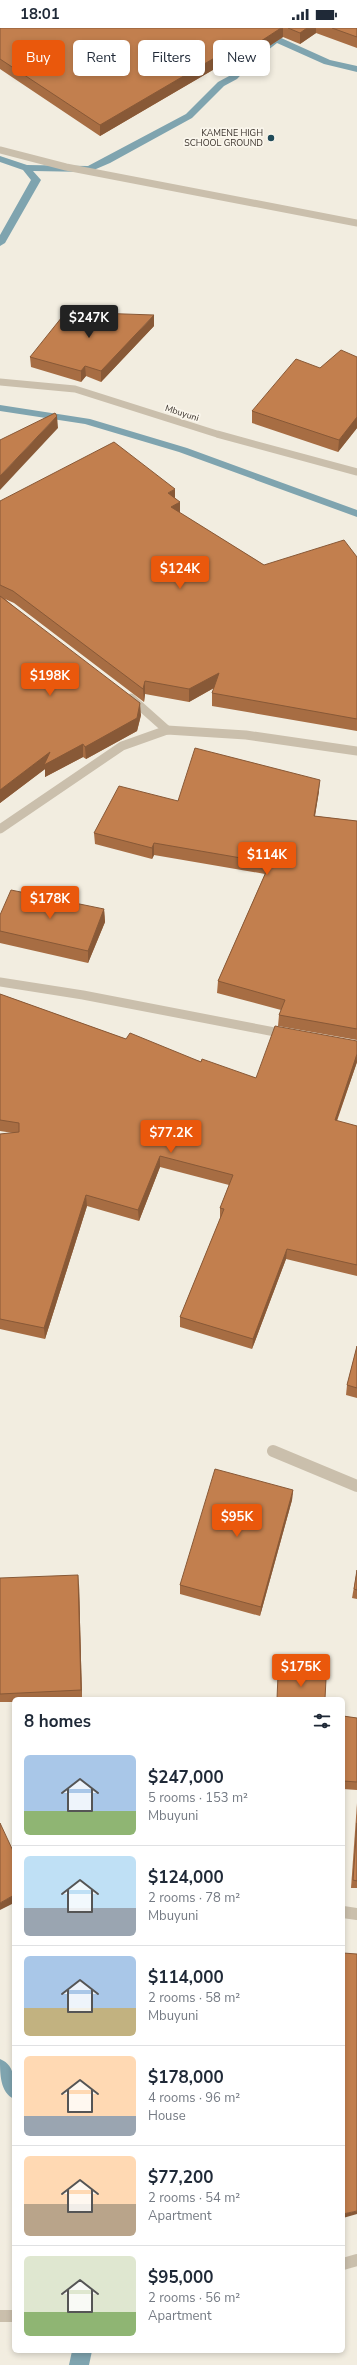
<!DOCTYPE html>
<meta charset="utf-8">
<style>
body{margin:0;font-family:"Nunito Sans",sans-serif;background:#f6f6f7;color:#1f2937;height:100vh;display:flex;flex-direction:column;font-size:15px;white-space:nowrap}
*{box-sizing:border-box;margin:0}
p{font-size:13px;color:#747a83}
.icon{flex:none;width:22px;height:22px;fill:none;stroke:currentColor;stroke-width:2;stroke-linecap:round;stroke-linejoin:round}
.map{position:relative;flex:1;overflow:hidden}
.side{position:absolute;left:12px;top:1669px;width:333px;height:656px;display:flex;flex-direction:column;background:#fff;border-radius:6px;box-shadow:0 2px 6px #0003}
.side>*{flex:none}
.banner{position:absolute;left:12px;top:12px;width:333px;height:36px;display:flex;gap:8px}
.price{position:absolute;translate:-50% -34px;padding:0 9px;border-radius:4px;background:#ea580c;color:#fff;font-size:13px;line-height:26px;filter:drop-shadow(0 1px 2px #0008)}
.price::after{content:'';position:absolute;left:50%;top:24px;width:12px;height:9px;margin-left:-6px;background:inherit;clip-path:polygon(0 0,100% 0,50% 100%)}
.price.selected{background:#222;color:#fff}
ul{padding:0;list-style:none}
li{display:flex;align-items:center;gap:12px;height:100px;padding:0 12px}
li+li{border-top:1px solid #e0e1e3}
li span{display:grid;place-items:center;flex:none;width:112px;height:80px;border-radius:6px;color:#555}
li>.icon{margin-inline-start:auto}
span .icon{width:48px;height:48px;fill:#fffc;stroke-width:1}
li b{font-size:17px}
h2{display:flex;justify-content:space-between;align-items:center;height:48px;padding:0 12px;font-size:17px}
.chip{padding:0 14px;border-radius:6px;background:#fff;box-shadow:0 2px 6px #0003;font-size:14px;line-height:36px}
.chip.selected{background:#ea580c;color:#fff}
.status{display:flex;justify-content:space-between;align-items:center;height:28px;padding:0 20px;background:#fff;direction:ltr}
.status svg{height:11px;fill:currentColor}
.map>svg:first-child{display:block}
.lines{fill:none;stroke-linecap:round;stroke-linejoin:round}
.stream{fill:#7fa4af;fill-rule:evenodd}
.minor-far2{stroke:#cabfac;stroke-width:7}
.minor-far1{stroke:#cabfac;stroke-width:9}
.minor{stroke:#cabfac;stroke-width:12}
.wall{fill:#a76d43}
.shaded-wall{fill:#885937}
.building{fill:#c27f4e;stroke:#885937}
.poi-dot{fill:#214b59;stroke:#faf6ec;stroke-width:1.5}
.labels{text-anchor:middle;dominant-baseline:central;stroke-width:3.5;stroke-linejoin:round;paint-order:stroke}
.far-poi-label{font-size:9px;fill:#39312a;stroke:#faf6ec;text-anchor:end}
.far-street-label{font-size:9px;fill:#39312a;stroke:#faf6ec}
</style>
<div class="status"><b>18:01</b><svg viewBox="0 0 49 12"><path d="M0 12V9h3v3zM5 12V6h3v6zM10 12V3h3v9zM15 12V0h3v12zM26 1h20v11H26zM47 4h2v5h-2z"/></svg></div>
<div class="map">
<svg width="357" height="2337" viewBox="0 0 357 2337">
<rect width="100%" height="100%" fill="#f2ede0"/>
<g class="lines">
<g class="stream">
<path d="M273,9H279L330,32L357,38V44L324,36L277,15L254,33L237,51L224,58L192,90L110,135L89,144L33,143L41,152L5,215L0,218V207L31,152L23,142L0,134V128L27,137L88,138L186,86L218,54L231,47L248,29Z"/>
<path d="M0,377L90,391L187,420L357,482V489L179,424L85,396L0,383Z"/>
<path d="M0,2031C17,2038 14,2056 14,2071C0,2064 0,2046 0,2031Z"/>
<path d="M72,2323H92L89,2337H69Z"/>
</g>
<g class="minor-far2">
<path d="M0,122L66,139L357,195"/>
<path d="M0,354L75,361L217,406L357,444"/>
</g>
<g class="minor-far1">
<path d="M131,670L167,702"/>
<path d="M0,801L122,718L167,702L246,707L357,723"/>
<path d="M0,954L83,967L285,1006"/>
</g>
<g class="minor">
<path d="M273,1423L357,1458"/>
<path d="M343,1884L357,1886"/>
<path d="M343,2236L357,2232"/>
<path d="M0,2288H14"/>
</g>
</g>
<g class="wall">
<path d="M0,0H357V20L316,5L300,16L283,9L234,41L223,36L100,108L0,41Z"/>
<path d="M154,298L101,354L86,348L81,354L31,339L30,329Z"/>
<path d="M357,329V400L338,424L252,395V383L320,340Z"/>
<path d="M175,470L180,485L264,537L357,529V703L212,678V665L214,660L189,674L145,666L144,674L14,575L5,571L141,687L137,703L86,731L83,729L45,749V741L0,775V473Z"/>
<path d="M319,763L315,788L357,793V1012L278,998L279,987L281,982L217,965L218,953L265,846L154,827L152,831L95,816L94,805L178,773Z"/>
<path d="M104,881L105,894L88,935L0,915V887Z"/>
<path d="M0,966L126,1011L256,1050L357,1013V1034L337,1093L357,1098V1248L286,1231L252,1321L180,1299V1289L220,1191V1180L229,1157L160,1139L139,1193L87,1178L45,1311L0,1301V1106L13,1105L0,1103Z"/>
<path d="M357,1318V1370L346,1367L347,1357Z"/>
<path d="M293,1462L292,1472L260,1588L180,1566V1557Z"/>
<path d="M357,1542V1571L352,1570Z"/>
<path d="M0,1550L79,1556L82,1670L14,1671V1674H0Z"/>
<path d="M343,1688L357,1690V1762L343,1761Z"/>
<path d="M357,1775V1860H351Z"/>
</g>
<g class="shaded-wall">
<path d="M281,0H283V9L234,41L235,30Z"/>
<path d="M307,0H316V5L300,16V5Z"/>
<path d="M223,25V36L100,108V97Z"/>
<path d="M154,287V298L101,354V343Z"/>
<path d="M85,338L86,348L81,354V343Z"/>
<path d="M57,388L58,400L0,462V448Z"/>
<path d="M357,389V400L338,424L339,412Z"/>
<path d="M175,461V474L168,465Z"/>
<path d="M180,474V487L171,479Z"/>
<path d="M219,645V657L189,674V661Z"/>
<path d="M145,653V666L144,674L143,661Z"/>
<path d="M140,675L141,687L137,703L86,731L85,719Z"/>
<path d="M83,716V729L45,749V741L0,775V762L50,724Z"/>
<path d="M320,752L319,763L313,799L314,788Z"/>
<path d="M154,815V827L152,831V820Z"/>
<path d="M104,881L105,894L88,935V923Z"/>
<path d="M357,1026V1034L333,1103L335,1092Z"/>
<path d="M160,1128V1139L139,1193L138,1182Z"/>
<path d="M86,1167L87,1178L45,1311L44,1300Z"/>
<path d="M287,1221L286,1231L252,1321L253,1311Z"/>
<path d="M293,1462L292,1472L260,1588L261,1579Z"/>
<path d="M78,1547L79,1556L82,1670L81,1662Z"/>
<path d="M14,1867V1875L0,1882V1875Z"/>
<path d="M357,2183V2186L343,2190V2186Z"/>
</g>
<g class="building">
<path d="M0,0H281L235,30L223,25L100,97L0,31Z"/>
<path d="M288,0H307L300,5Z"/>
<path d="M332,0H357V9Z"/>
<path d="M66,284L154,287L101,343L85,338L81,343L30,329Z"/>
<path d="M341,322L357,329V389L339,412L252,383L296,331L320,340Z"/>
<path d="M55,385L57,388L0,448V412Z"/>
<path d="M114,414L175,461L168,465L180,474L171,479L264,537L344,512L357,529V691L212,665L219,645L189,661L145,653L143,661L13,563L0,557V473Z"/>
<path d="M0,568L140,675L137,690L85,719L83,716L44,737L50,724L0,762Z"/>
<path d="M195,720L320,752L314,788L357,793V1001L279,987L285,972L218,953L270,835L154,815L152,820L94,805L119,758L178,773Z"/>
<path d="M11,862L104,881L88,923L0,903V887Z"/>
<path d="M0,966L126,1011L130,1005L201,1034L202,1031L256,1050L275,998L357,1013V1026L335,1092L357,1098V1237L287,1221L253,1311L180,1289L224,1181L220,1180L233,1147L160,1128L138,1182L86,1167L44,1300L0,1291V1106L19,1104V1095L0,1092Z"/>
<path d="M357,1318V1360L347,1357Z"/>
<path d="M215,1441L293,1462L261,1579L180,1557Z"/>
<path d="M357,1542V1562L354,1561Z"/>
<path d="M78,1547L81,1662L0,1666V1550Z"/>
<path d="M278,1647L326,1651L325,1671H277Z"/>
<path d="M343,1688L357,1690V1754L343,1753Z"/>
<path d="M0,1795L14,1825V1867L0,1875Z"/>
<path d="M357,1795V1853L353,1852Z"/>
<path d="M343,1925L357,1926V2183L343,2186Z"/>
</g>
<circle class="poi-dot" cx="271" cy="110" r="4"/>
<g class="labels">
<g class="far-poi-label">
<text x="263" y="105">KAMENE HIGH<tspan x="263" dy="10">SCHOOL GROUND</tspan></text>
</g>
<g class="far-street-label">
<text transform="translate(182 385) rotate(18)">Mbuyuni</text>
</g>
</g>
</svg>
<b class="price selected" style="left:89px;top:311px">$247K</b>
<b class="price" style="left:180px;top:562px">$124K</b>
<b class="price" style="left:50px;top:669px">$198K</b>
<b class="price" style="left:267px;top:848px">$114K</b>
<b class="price" style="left:50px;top:892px">$178K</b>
<b class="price" style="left:171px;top:1126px">$77.2K</b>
<b class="price" style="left:237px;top:1510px">$95K</b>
<b class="price" style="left:301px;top:1660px">$175K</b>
<div class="banner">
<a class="chip selected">Buy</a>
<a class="chip">Rent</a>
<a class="chip">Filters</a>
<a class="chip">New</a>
</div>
<section class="side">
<h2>8 homes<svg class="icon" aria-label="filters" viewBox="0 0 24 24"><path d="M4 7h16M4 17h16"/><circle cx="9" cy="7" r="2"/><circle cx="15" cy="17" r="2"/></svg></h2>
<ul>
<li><span style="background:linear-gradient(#a9c7e8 70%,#8fb573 0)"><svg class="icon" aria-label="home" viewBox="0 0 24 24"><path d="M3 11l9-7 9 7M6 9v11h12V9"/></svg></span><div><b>$247,000</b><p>5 rooms · 153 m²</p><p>Mbuyuni</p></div></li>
<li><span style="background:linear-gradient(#bfe0f5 65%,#9aa5b1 0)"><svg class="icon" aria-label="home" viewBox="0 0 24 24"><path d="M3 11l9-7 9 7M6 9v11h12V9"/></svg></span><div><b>$124,000</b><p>2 rooms · 78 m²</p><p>Mbuyuni</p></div></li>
<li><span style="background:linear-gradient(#a9c7e8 65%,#c2b280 0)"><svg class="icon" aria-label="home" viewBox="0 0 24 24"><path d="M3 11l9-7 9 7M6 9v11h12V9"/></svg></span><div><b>$114,000</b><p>2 rooms · 58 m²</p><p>Mbuyuni</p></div></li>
<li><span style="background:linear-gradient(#ffd9b3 75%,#9aa5b1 0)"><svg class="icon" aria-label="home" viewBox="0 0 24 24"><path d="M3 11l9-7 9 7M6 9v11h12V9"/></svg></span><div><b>$178,000</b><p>4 rooms · 96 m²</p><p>House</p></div></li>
<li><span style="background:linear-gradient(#ffd9b3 60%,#b9a48a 0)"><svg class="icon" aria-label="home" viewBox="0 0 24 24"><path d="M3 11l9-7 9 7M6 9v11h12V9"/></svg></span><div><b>$77,200</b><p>2 rooms · 54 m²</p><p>Apartment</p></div></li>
<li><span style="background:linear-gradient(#dfe7d0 70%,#8fb573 0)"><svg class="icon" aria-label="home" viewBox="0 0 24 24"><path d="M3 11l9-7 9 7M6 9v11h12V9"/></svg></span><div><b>$95,000</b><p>2 rooms · 56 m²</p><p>Apartment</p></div></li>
</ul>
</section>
</div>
